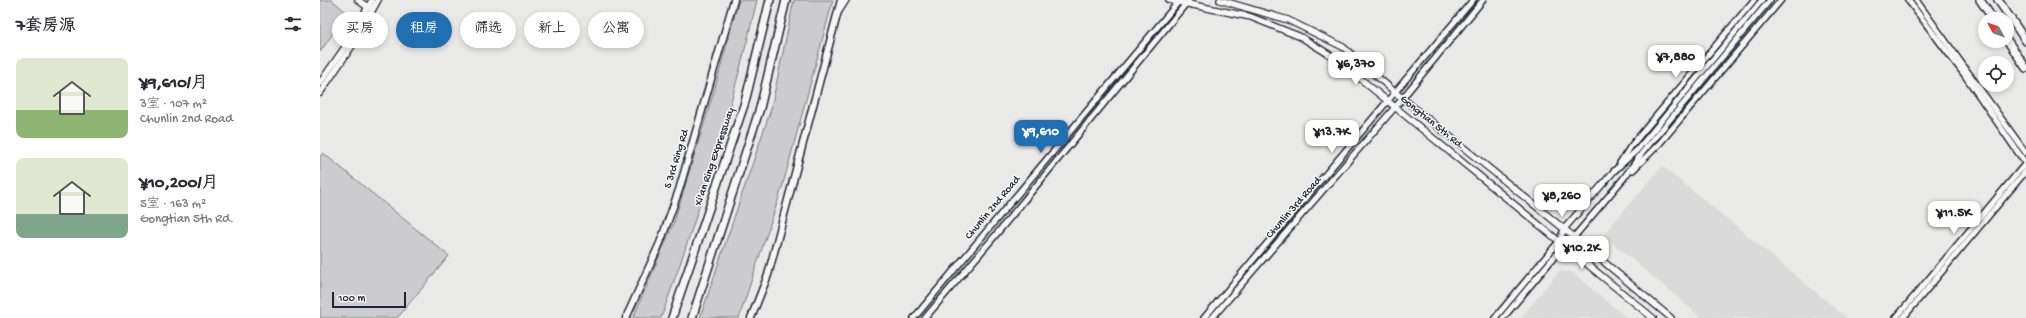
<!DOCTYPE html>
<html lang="zh">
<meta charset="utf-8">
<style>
body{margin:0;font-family:"Gochi Hand","LXGW WenKai TC",sans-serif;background:#f2f2f3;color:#2b2b33;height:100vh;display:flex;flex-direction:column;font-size:15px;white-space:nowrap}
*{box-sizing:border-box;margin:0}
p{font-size:13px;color:#7c7c81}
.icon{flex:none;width:22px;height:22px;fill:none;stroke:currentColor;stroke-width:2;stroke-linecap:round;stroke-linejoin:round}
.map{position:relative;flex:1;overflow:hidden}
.drawer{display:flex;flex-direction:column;background:#fff;width:320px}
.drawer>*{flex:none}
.guide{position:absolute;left:12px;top:12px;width:380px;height:36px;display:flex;gap:8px}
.needle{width:26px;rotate:310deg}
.tools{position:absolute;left:1658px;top:12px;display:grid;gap:8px}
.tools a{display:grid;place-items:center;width:36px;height:36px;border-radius:50%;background:#fff;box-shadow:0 2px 6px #0003;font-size:20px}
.scale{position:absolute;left:12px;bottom:10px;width:74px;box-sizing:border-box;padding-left:4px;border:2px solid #22223b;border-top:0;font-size:11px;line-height:14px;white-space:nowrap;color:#22223b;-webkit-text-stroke:3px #f6f6f2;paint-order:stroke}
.price{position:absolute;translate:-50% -34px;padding:0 9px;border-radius:8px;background:#fff;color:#222;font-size:13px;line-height:26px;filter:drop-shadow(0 1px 2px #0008)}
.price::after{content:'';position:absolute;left:50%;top:24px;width:12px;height:9px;margin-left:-6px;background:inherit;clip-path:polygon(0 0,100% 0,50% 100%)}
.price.active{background:#1f6fb2;color:#fff}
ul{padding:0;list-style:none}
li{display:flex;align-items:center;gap:12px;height:100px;padding:0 16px}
li span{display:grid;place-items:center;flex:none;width:112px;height:80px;border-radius:8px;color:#555}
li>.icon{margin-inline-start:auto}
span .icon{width:48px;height:48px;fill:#fffc;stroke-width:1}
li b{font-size:17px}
h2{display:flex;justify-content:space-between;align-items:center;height:48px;padding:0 16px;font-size:17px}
.tag{padding:0 14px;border-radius:18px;background:#fff;box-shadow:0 2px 6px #0003;font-size:14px;line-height:36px}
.tag.active{background:#1f6fb2;color:#fff}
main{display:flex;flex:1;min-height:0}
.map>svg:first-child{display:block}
.built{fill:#dadada}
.green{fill:#ccccce;stroke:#777784}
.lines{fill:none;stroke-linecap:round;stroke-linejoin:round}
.tertiary-casing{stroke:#22223b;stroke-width:8}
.secondary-casing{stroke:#22223b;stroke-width:8}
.trunk-casing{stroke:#22223b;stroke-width:9}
.motorway-casing{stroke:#22223b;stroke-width:10}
.tertiary{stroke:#f6f6f2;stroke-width:5}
.secondary{stroke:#f6f6f2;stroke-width:5.5}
.trunk{stroke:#f6f6f2;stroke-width:6}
.motorway{stroke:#f6f6f2;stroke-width:7}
.labels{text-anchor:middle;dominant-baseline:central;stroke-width:3;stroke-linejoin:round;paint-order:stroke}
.street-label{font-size:11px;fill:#22223b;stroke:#f6f6f2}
</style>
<main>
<section class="drawer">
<h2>7套房源<svg class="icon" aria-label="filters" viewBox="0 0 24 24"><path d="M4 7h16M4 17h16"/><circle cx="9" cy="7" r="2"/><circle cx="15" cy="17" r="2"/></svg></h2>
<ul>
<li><span style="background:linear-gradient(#dfe7d0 65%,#8fb573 0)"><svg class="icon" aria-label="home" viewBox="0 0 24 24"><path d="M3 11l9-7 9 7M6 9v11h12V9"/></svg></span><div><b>¥9,610/月</b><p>3室 · 107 m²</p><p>Chunlin 2nd Road</p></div></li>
<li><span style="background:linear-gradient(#dfe7d0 70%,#7fa58c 0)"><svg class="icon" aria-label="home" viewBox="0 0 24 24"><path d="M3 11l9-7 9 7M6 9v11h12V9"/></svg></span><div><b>¥10,200/月</b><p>5室 · 163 m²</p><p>Gongtian 5th Rd.</p></div></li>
</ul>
</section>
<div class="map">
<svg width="1706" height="318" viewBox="0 0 1706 318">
<rect width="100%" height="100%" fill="#e9e9e7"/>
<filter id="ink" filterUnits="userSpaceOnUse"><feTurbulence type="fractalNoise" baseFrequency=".025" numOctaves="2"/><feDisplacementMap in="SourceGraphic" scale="8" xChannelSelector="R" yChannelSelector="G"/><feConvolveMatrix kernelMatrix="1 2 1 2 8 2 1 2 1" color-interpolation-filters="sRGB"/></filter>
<g filter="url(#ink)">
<g class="built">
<path d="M1342,166L1422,231L1527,318H1382L1283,235Z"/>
<path d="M1239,271L1252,272L1307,318H1201Z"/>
</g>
<g class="green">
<path d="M0,0H12L27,13L0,52Z"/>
<path d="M419,0H437C412,108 379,213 341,318H313L354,222L394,91Z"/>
<path d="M474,0H513L462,188L419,318H380L451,109Z"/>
<path d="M3,153L129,256L77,318H0V157Z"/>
</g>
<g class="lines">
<g class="tertiary-casing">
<g id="tertiary">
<path d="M1588,0L1644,74L1706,164"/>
<path d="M1596,0L1706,153"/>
<path d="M1300,163L1311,146L1434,0"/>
<path d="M1313,170L1340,143L1461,0"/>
<path d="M594,318L860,0"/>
<path d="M605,318L674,237L869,0"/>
<path d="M884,318L1153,0"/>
<path d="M892,318L1076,106L1163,0"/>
<path d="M1175,318L1240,240L1244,229L1294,171L1317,150L1442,0"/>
<path d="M1183,318L1245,244L1254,237L1303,179L1322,153L1450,0"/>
<path d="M1576,318L1706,163"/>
<path d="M1583,318L1706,171"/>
</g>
</g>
<g class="secondary-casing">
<g id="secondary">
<path d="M38,0L49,8"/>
<path d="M849,0L931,17L981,37L1015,58L1333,318"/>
<path d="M900,0L968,20L1023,47L1076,93L1254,237L1351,318"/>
<path d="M519,11L526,0"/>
<path d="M0,83L27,44L52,0"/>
<path d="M0,93L32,46L58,0"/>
</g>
</g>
<g class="trunk-casing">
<g id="trunk">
<path d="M306,318L340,243L359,190L414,0"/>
<path d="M431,318L448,275L521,0"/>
</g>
</g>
<g class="motorway-casing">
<g id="motorway">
<path d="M1660,0L1673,19"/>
<path d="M1678,0L1706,41"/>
<path d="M1687,40L1706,68"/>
<path d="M352,318L425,102L450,0"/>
<path d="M372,318L440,108L466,0"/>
</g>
</g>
<use href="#tertiary" class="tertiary"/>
<use href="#secondary" class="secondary"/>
<use href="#trunk" class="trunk"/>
<use href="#motorway" class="motorway"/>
</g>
</g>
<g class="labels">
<g class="street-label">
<text transform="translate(1112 123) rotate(39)">Gongtian 5th Rd.</text>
<text transform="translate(395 157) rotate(-71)">Xi'an Ring Expressway</text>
<text transform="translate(357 159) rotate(-73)">S 3rd Ring Rd</text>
<text transform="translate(673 208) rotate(-50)">Chunlin 2nd Road</text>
<text transform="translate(974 208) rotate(-49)">Chunlin 3rd Road</text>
</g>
</g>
</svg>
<div class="tools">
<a><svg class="needle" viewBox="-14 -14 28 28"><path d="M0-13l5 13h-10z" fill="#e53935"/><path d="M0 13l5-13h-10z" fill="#7c7c81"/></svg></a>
<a><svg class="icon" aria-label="locate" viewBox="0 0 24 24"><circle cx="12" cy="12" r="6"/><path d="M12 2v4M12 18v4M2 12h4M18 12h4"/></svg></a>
</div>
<div class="scale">100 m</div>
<b class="price" style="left:1356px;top:79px">¥7,880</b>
<b class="price" style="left:1036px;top:86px">¥6,370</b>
<b class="price active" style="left:721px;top:154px">¥9,610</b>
<b class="price" style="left:1012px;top:154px">¥13.7K</b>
<b class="price" style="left:1242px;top:218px">¥8,260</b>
<b class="price" style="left:1634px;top:235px">¥11.5K</b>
<b class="price" style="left:1262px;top:270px">¥10.2K</b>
<div class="guide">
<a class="tag">买房</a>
<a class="tag active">租房</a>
<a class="tag">筛选</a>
<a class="tag">新上</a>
<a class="tag">公寓</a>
</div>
</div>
</main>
